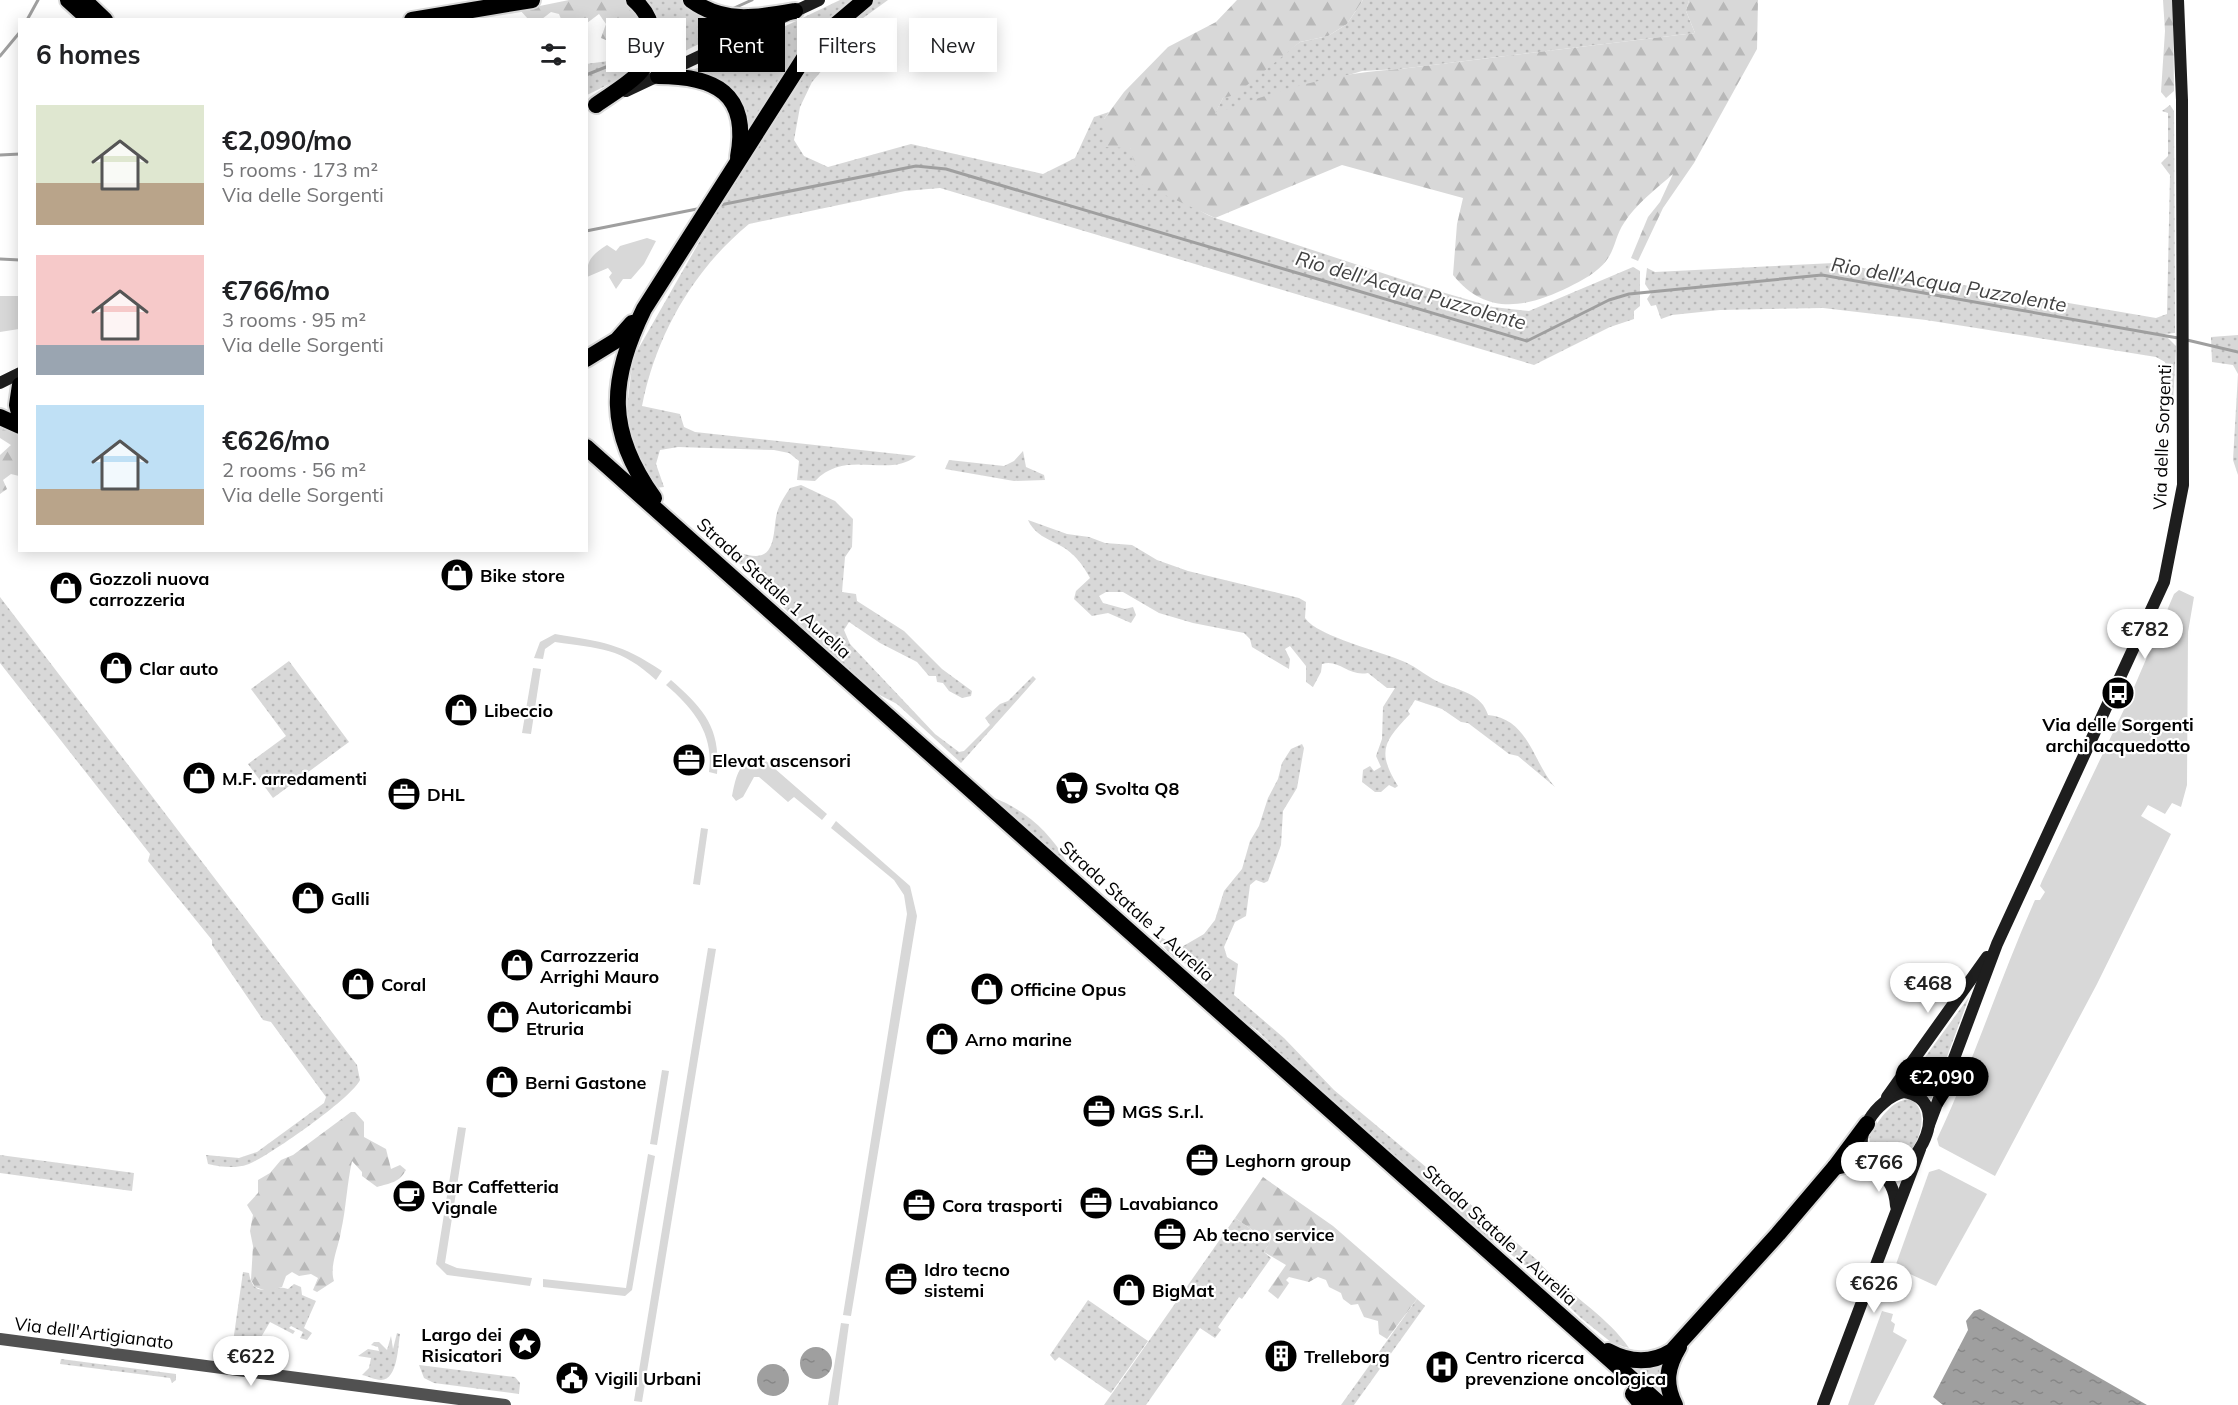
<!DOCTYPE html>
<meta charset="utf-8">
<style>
body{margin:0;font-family:Mulish,sans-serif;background:#f6f6f6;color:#202124;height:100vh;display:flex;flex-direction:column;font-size:22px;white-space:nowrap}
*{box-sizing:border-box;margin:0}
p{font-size:20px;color:#757577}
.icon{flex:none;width:33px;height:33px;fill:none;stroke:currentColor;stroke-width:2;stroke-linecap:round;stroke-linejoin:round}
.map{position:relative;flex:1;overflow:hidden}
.drawer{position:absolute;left:18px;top:18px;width:570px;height:534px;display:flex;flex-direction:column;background:#fff;border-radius:0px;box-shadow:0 3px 15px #0003}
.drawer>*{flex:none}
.guide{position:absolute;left:606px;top:18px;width:570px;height:54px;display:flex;gap:12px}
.price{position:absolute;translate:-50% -51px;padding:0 14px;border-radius:21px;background:#fff;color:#222;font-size:20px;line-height:39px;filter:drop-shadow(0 2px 3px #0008)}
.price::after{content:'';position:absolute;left:50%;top:36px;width:18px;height:14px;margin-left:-9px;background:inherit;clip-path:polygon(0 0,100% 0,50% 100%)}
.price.selected{background:#000;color:#fff}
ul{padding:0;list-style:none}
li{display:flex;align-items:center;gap:18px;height:150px;padding:0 18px}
li span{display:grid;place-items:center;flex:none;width:168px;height:120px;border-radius:0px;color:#555}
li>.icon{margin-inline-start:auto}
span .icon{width:72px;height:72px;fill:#fffc;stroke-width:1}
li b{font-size:26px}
h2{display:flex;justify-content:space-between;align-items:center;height:72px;padding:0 18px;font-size:26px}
.tag{padding:0 21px;border-radius:0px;background:#fff;box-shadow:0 3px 15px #0003;font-size:21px;line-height:54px}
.tag.selected{background:#000;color:#fff}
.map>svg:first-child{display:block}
.grass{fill:url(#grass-dots)}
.forest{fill:url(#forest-firs)}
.garden{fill:#d8d8d8}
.water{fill:url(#water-ripples)}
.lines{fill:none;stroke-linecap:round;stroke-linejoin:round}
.stream{stroke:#9f9f9f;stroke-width:3}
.trunk-casing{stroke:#dbdbdb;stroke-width:20}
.tertiary{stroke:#515151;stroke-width:12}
.secondary{stroke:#1e1e1e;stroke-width:12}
.trunk{stroke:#000;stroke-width:16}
.labels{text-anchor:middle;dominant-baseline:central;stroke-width:4.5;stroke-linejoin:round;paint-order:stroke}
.street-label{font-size:18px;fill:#000;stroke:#fff}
.poi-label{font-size:18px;font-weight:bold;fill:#000;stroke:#fff;text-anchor:start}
.water-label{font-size:20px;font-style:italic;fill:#404040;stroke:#fff}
</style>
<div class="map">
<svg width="2238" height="1405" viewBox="0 0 2238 1405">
<defs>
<pattern id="grass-dots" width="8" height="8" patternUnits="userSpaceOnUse" patternTransform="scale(1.5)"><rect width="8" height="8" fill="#d8d8d8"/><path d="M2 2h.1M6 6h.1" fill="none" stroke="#b8b8b8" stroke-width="1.8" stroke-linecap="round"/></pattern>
<pattern id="forest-firs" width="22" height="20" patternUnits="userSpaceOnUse" patternTransform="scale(1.5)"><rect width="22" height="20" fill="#d8d8d8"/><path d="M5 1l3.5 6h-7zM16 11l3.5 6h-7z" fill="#b8b8b8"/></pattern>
<pattern id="water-ripples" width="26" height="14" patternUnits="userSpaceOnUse" patternTransform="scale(1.5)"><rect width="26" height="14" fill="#9f9f9f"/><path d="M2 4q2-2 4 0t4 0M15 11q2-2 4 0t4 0" fill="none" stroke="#878787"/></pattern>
</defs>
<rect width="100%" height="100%" fill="#fff"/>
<g class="grass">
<path d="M640,0H685L738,25L654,66Z"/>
<path d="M840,0H857L747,139L744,125L693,70Z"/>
<path d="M872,0H888L852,26L834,44L829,62L812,82L800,107L794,140L804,156L828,167L911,144L1043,174L1075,158L1094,117L1109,112L1104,119C1131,149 1178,204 1215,218L1428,288L1493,307L1529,311L1633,267L1640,271V306L1634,311V319L1610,327L1534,365L940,188L905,191L749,224C693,270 656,335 642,406L680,414L684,427L695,432L916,456C889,479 846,448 815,481L797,480L799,461L789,453L774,450L678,447L660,450L656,464L664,487L654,488L633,452L626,415L633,358L762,132L823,44Z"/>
<path d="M1363,0H1689L1686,11L1695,33L1400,69L1362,71L1214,115L1223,98L1300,42L1328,36L1347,24Z"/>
<path d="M645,45L646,51L630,74L587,95L586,64L616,60Z"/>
<path d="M2170,105L2174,111L2175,327V333L2164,334L2176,346L2173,402L2165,362L2156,357L1926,320L1823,308L1720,310L1672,315L1661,319L1656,305L1651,306L1647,299L1651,293L1645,284L1647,268L1655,272L1834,263L2156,318L2167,314L2170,175L2161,163L2168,156V113L2162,111Z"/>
<path d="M2238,335V475L2233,460L2238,374L2233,365L2212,362L2211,337Z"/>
<path d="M1023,451L1026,467L1044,475L1045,480L1014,481L945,469L949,460L1004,466L1014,461Z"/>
<path d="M801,485L835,501L853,519L852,547L845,557L842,592L856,594L857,601L904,631L942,669L972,691L971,696L962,698L949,691L943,683L937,682L936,676H929L917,662L880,643L849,622L844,630L850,644L935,734L959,752L964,751L990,725L985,718L1000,704L1008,701L1033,676L1036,679L961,763L897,704L876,693L832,656L724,548C733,550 746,556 756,556C777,556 773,526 777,513C779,504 785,496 790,488Z"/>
<path d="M1028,520L1067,534L1089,537L1105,543L1132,545L1157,560L1188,571L1299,598L1306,602L1305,618C1318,637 1381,651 1405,662C1418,668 1429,678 1441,683C1459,690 1482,694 1488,715C1529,719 1532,761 1555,787L1518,756L1509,754L1468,723L1461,722L1442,709L1415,700L1408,711L1410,714C1383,742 1377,752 1398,786L1395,788L1389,785L1381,792H1375L1362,782L1363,770L1370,766L1374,771L1381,767L1376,756L1382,739L1383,707L1395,688H1387L1368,673C1348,677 1340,659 1322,664L1321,672L1313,687L1306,682V666L1290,646L1285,649L1290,659L1289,669L1252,647L1250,639L1244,633L1193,623L1159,613L1123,592H1106L1099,596L1103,603L1125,609L1133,607L1136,615L1131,623L1108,613L1092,616L1074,599L1076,591L1090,578C1083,565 1074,553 1061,546C1047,538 1035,535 1028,520Z"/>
<path d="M0,597L357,1065L360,1080C352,1098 269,1156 249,1164C235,1169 222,1167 208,1164L206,1155L239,1158L257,1152L324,1103L326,1097L271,1022L263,1020L212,945V940L148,861L150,854L0,663Z"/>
<path d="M289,661L349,742L273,798L248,764L286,736L251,689Z"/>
<path d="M1302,744L1304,748L1297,788L1283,811L1281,845L1268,881L1264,883L1256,880L1250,885L1246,916L1235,922L1224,947L1227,957L1238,964L1234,995L1284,1038L1334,1090L1536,1259C1563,1291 1607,1315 1629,1348L1612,1343L1581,1318L1530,1269L1496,1243L1474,1230L1429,1184L1391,1156L1353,1117L1311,1084L1258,1031L1229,1010L1204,986L1205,967C1181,966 1173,958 1157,939V935L1180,948L1204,934L1215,920L1224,891L1242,869L1250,841L1259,826L1268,798L1278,779L1282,763L1291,749Z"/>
<path d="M994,798C1024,809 1051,833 1066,861L1065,864L993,801Z"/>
<path d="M1969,997L1931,1100L1922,1092L1904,1086Z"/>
<path d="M1911,1099C1943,1121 1895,1192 1871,1153L1869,1135C1881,1119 1890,1100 1911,1099Z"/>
<path d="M0,1155L134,1173L132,1191L0,1173Z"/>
<path d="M1235,1218L1270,1242L1264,1252L1271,1258L1242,1299L1239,1297L1218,1327L1221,1330L1215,1338L1200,1328L1146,1405H1104Z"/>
<path d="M243,1272L249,1273C254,1302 272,1283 288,1289L294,1284L301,1287L302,1295L316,1301L304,1328L312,1333L307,1340L300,1338L303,1332L291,1326L289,1328L295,1331L293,1334L270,1322L257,1344L249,1341L243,1352L254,1358L252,1361L231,1356Z"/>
<path d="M1417,1299L1425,1306L1354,1405H1341Z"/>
<path d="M1088,1300L1148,1341L1111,1393L1059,1357L1055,1361L1050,1355Z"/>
<path d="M397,1333L400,1334C398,1345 398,1380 381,1380C375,1380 368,1376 362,1375L369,1368L371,1358L358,1356L368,1349L379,1351L378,1347L371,1345L374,1342H379L387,1350L391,1336L393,1349Z"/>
<path d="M61,1359L176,1374V1380L172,1383L170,1378L60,1364Z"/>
<path d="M1664,1361L1662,1391L1656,1392L1630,1369V1365Z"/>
<path d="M419,1365L515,1377L520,1383L519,1394L434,1383L424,1378Z"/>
</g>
<g class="forest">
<path d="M569,0H624C638,9 647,25 642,41L617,58L613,56V43L601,38L606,24L599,14L587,23L586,20L561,19L559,14L551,12L542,19H528L520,10Z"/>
<path d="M1237,0H1363L1347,24L1328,36L1300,42L1235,95L1223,98L1215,114C1273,91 1337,72 1400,69L1695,33L1686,11L1689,0H1758L1757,49L1694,163L1663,208L1638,261L1631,258L1648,217L1660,202L1673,174C1657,188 1635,205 1624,223C1616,234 1615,250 1606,261C1598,272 1581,281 1569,287C1526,308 1486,316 1453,275L1457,224L1463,198L1342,165L1215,218L1141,184L1130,148L1103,147L1104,119L1124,92L1168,47L1216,22Z"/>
<path d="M2163,0H2173L2174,91L2166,98L2161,92L2165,31Z"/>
<path d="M0,419L20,430L19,476L11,474L3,480L7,489L0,494V455L11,445L0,438Z"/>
<path d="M351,1112H355L364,1122V1137L386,1149L391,1169L400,1165L406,1170C399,1183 390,1183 377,1187L362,1176V1172L352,1161C347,1183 346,1209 341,1231C339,1246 329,1266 334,1281L317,1292L313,1290L318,1278L311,1274L299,1276L292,1272L286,1276L282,1287L267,1291L255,1287L251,1280L253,1246L250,1231L253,1215L247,1205L258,1193V1180L270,1173L281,1160L293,1155Z"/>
<path d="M1263,1177L1333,1226L1417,1299L1387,1339L1379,1334L1378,1321L1364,1317L1358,1304L1351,1305L1343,1299L1341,1293L1329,1287L1326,1280L1318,1277L1309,1282L1289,1277L1286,1280L1289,1283L1278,1299L1268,1291L1286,1265L1264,1252L1270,1242L1235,1218Z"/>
</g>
<g class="garden">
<path d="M647,238L656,241L644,264L631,279H623L616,289L609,277L612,273L608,268L587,277C586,260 593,254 607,245L616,251L620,246Z"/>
<path d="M19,296V329L0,332V296Z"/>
<path d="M2179,590L2194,597L2188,632L2187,785L2181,807L2172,803L2165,814L2148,805L2141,816L2171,834L2097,984L1995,1176L1939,1146L1937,1139C1974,1061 2000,978 2035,900H2040L2045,892L2040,886L2042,881L2129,699L2174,594Z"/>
<path d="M555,634C603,642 620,643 662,671L656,680C620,647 601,649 555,642L545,649L543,659L534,658L540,642Z"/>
<path d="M533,668L541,669L531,734L522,733Z"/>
<path d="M671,680C704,709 721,728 717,774L709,772C714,734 694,709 666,685Z"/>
<path d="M756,758L766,761L827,814L822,820L794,797L788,802L759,777H754L743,797L736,801L732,796C735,781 738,761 756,758Z"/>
<path d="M836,821L910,886L917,916L851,1316L843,1315L907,914L904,895L894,880L831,828Z"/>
<path d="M701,828L708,829L700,885L693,884Z"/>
<path d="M708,948L716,949L642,1402L634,1401Z"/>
<path d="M662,1070L669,1071L657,1145L650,1144Z"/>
<path d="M458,1127L466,1128L445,1263L457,1268L532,1278L530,1286L447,1275L436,1264Z"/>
<path d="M648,1154L655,1156L632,1290L625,1296L543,1287V1279L626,1288Z"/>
<path d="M1939,1169L1987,1194L1936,1286L1895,1267L1929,1172Z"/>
<path d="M1882,1311L1893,1314L1891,1321L1895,1324L1893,1332L1907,1340L1874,1405H1848Z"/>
<path d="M841,1323L849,1324L838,1405H828Z"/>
</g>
<g class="water">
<path d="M1980,1309L2147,1405H1943L1933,1397L1968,1330L1966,1321L1974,1311Z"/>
<circle cx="816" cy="1363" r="16"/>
<circle cx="773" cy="1380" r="16"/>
</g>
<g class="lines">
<g class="stream">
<path d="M732,9L752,0"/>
<path d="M27,20L38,0"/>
<path d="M0,56L20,32"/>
<path d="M586,75L616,63"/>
<path d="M0,155L20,154"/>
<path d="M720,205L916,166L946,169L1527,341L1609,300L1629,294L1822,275L2178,338"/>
<path d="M586,231L697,209"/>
<path d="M0,259L20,260"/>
<path d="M2187,340L2238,352"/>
</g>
<g class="trunk-casing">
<g id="trunk">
<path d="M68,0L90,20"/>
<path d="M84,0L105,20"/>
<path d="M691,0C724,24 756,18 795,11"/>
<path d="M412,20L532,0"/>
<path d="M658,76C715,76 750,93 738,157"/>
<path d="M596,105C610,95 626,86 638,74C660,52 656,19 634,0"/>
<path d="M586,359L617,340L632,323"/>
<path d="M20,385L17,405L20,417"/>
<path d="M0,417L20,426"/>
<path d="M586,447L1661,1405"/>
<path d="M654,498C606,431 609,380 644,309L804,58L827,32L865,0"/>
<path d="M1835,1167L1849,1164L1871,1163"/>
<path d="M1608,1351C1630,1363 1651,1364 1672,1351L1778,1234L1835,1167L1867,1124"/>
<path d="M1633,1394L1642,1405"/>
<path d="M1675,1405C1664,1383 1667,1367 1679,1347"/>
</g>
</g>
<path class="tertiary" d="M0,1339L505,1405"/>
<g class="secondary">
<path d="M626,91L819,0"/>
<path d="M0,383L20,373"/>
<path d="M1904,1092C1961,1100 1908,1197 1871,1163C1846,1139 1878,1098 1904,1092Z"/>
<path d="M1887,1097L1987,957"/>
<path d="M1929,1125L1997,944L2164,582L2183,485L2182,100L2178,0"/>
<path d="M1877,1168C1889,1180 1895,1189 1896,1206"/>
<path d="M1823,1405L1920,1149"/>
</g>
<use href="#trunk" class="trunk"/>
</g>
<defs>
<g id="shop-disc" transform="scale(1.725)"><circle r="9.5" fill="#000" stroke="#fff"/><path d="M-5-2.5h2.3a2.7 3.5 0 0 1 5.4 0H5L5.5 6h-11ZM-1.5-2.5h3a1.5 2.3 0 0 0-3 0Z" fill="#fff"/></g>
<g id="bus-disc" transform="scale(1.725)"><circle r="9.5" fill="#000" stroke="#fff"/><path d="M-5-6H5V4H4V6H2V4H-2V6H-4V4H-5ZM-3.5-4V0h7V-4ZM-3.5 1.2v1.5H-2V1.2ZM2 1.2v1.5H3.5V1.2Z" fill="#fff"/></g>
<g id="office-disc" transform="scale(1.725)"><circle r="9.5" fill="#000" stroke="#fff"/><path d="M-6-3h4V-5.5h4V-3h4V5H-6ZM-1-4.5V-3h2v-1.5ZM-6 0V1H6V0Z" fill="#fff"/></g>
<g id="supermarket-disc" transform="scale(1.725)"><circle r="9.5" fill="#000" stroke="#fff"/><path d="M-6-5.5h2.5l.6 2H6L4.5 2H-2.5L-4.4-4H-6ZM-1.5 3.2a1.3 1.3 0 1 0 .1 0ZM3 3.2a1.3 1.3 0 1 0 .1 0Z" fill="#fff"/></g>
<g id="cafe-disc" transform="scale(1.725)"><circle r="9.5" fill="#000" stroke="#fff"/><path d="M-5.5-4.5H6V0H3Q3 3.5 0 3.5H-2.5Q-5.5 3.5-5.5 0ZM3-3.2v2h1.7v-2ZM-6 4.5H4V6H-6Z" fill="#fff"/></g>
<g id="sight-disc" transform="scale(1.725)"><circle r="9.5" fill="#000" stroke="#fff"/><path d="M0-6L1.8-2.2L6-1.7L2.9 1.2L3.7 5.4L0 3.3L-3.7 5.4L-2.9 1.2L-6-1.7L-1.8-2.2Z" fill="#fff"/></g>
<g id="building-disc" transform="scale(1.725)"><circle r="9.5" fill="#000" stroke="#fff"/><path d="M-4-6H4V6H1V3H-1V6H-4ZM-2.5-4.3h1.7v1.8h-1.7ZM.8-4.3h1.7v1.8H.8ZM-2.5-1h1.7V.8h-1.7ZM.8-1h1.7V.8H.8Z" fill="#fff"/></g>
<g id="hospital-disc" transform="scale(1.725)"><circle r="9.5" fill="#000" stroke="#fff"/><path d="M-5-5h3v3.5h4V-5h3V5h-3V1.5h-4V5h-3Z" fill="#fff"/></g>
<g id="civic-disc" transform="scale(1.725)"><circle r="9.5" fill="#000" stroke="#fff"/><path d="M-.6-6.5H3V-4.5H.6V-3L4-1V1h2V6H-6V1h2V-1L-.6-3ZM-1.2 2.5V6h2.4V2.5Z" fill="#fff"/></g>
</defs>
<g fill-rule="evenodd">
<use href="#shop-disc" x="457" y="575"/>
<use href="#shop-disc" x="66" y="588"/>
<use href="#shop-disc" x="116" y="668"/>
<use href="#bus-disc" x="2118" y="693"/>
<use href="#shop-disc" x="461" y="710"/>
<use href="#office-disc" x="689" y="760"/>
<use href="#shop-disc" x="199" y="778"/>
<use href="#supermarket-disc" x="1072" y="788"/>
<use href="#office-disc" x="404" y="794"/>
<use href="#shop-disc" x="308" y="898"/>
<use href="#shop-disc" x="517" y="965"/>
<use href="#shop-disc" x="358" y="984"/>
<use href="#shop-disc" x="987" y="989"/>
<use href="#shop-disc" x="503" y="1017"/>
<use href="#shop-disc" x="942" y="1039"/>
<use href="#shop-disc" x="502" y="1082"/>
<use href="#office-disc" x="1099" y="1111"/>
<use href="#office-disc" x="1202" y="1160"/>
<use href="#cafe-disc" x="409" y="1196"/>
<use href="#office-disc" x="1096" y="1203"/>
<use href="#office-disc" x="919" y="1205"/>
<use href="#office-disc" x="1170" y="1234"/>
<use href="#office-disc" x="901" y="1279"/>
<use href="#shop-disc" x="1129" y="1290"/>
<use href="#sight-disc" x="525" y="1344"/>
<use href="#building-disc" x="1281" y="1356"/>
<use href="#hospital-disc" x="1442" y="1367"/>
<use href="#civic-disc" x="572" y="1378"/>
</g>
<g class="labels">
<g class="street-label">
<text transform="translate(2162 437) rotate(-88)">Via delle Sorgenti</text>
<text transform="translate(774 588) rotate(42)">Strada Statale 1 Aurelia</text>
<text transform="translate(1137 911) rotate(42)">Strada Statale 1 Aurelia</text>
<text transform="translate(1500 1235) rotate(42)">Strada Statale 1 Aurelia</text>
<text transform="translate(94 1333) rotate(7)">Via dell'Artigianato</text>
</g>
<g class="poi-label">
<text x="480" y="575">Bike store</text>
<text x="89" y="578">Gozzoli nuova<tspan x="89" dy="21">carrozzeria</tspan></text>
<text x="139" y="668">Clar auto</text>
<text x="484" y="710">Libeccio</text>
<text x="2118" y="724" text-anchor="middle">Via delle Sorgenti<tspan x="2118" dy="21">archi acquedotto</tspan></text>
<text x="712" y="760">Elevat ascensori</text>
<text x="222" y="778">M.F. arredamenti</text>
<text x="1095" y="788">Svolta Q8</text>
<text x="427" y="794">DHL</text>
<text x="331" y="898">Galli</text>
<text x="540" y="955">Carrozzeria<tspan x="540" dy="21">Arrighi Mauro</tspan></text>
<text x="381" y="984">Coral</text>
<text x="1010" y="989">Officine Opus</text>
<text x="526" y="1007">Autoricambi<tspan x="526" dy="21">Etruria</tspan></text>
<text x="965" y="1039">Arno marine</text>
<text x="525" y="1082">Berni Gastone</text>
<text x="1122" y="1111">MGS S.r.l.</text>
<text x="1225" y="1160">Leghorn group</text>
<text x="432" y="1186">Bar Caffetteria<tspan x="432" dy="21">Vignale</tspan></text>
<text x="1119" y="1203">Lavabianco</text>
<text x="942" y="1205">Cora trasporti</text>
<text x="1193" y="1234">Ab tecno service</text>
<text x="924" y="1269">Idro tecno<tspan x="924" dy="21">sistemi</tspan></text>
<text x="1152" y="1290">BigMat</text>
<text x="502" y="1334" text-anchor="end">Largo dei<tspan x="502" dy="21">Risicatori</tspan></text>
<text x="1304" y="1356">Trelleborg</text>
<text x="1465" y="1357">Centro ricerca<tspan x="1465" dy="21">prevenzione oncologica</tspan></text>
<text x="595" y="1378">Vigili Urbani</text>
</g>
<g class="water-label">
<text transform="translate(1949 284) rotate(10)">Rio dell'Acqua Puzzolente</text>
<text transform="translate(1411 290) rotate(16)">Rio dell'Acqua Puzzolente</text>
</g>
</g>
</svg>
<b class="price" style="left:2145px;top:660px">€782</b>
<b class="price" style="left:1928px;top:1014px">€468</b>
<b class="price selected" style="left:1942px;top:1108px">€2,090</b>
<b class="price" style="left:1879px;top:1193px">€766</b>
<b class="price" style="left:1874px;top:1314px">€626</b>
<b class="price" style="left:251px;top:1387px">€622</b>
<div class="guide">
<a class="tag">Buy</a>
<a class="tag selected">Rent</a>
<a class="tag">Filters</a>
<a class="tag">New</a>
</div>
<section class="drawer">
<h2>6 homes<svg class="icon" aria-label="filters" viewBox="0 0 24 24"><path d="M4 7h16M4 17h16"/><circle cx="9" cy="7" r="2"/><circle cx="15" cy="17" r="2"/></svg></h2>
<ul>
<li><span style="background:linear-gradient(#dfe7d0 65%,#b9a48a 0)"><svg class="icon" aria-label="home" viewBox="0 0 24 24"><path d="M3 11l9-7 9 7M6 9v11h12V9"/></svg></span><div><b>€2,090/mo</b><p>5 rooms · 173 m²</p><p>Via delle Sorgenti</p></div></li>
<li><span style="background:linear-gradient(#f6c9c9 75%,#9aa5b1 0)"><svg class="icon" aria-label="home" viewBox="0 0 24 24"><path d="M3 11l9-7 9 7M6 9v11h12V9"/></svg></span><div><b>€766/mo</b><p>3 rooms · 95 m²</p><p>Via delle Sorgenti</p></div></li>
<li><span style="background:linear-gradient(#bfe0f5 70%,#b9a48a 0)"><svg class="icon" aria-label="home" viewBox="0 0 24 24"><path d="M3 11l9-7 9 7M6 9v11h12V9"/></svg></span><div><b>€626/mo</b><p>2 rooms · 56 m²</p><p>Via delle Sorgenti</p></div></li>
</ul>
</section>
</div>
